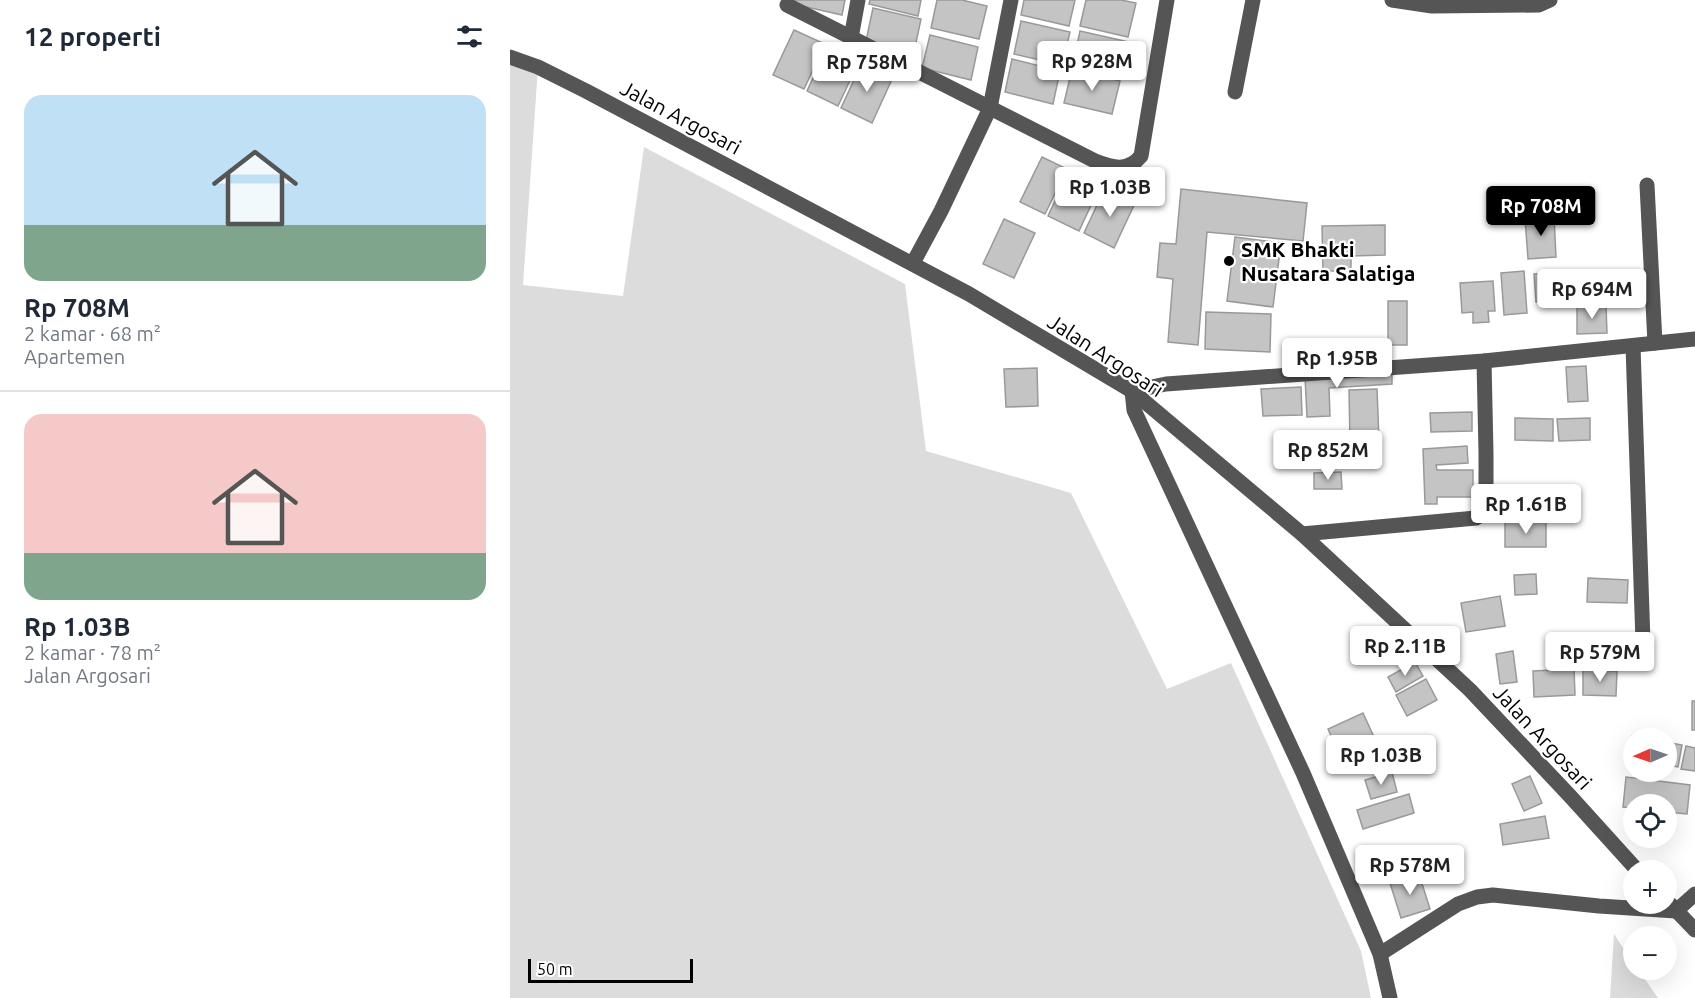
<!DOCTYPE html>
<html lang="id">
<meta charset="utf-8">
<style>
body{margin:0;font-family:Ubuntu,sans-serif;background:#f2f2f3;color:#1f2937;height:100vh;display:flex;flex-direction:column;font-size:22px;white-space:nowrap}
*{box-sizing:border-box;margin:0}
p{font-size:20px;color:#747a83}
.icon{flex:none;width:33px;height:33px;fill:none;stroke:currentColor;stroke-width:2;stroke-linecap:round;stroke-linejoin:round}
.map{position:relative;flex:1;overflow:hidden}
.sheet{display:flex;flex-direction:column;background:#fff;width:510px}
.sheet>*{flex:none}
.needle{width:39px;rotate:268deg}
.tools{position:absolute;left:1113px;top:728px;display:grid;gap:12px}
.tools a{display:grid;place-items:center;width:54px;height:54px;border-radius:50%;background:#fff;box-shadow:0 6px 24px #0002;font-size:30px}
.scale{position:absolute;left:18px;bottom:15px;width:165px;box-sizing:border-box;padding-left:6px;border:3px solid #000;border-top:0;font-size:16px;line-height:21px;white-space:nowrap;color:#000;-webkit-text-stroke:4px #fff;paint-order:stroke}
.price{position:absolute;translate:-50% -51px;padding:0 14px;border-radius:6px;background:#fff;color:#222;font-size:20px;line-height:39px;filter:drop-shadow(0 2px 3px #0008)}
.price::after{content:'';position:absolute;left:50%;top:36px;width:18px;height:14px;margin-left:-9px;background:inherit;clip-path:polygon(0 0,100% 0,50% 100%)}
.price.selected{background:#000;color:#fff}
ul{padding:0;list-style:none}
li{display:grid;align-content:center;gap:12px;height:318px;padding:0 24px}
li+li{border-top:2px solid #e0e1e3}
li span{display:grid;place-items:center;height:186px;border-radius:18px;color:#555}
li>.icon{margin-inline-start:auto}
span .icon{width:108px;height:108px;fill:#fffc;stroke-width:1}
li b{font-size:26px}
h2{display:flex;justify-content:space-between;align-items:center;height:72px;padding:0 24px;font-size:26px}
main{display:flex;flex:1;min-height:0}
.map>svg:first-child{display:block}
.green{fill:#dcdcdc}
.building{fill:#c4c4c4;stroke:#999;stroke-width:1.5}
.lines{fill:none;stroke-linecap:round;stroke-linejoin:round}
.minor{stroke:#555;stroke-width:15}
.poi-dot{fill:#000;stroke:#fff;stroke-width:2}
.labels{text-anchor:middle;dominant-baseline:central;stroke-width:4.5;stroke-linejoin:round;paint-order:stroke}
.street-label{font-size:21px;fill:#000;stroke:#fff}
.poi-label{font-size:21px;font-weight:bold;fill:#000;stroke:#fff;text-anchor:start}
</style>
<main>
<section class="sheet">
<h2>12 properti<svg class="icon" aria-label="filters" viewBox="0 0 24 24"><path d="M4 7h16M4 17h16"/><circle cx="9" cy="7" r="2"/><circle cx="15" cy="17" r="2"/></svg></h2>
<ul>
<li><span style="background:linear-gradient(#bfe0f5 70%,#7fa58c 0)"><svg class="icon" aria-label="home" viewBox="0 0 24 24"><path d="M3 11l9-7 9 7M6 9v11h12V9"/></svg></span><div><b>Rp 708M</b><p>2 kamar · 68 m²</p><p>Apartemen</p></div></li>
<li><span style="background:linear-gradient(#f6c9c9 75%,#7fa58c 0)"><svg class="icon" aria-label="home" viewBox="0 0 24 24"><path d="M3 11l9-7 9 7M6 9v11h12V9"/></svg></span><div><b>Rp 1.03B</b><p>2 kamar · 78 m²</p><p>Jalan Argosari</p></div></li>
</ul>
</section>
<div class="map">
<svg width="1185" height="998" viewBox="0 0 1185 998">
<rect width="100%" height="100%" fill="#fff"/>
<g class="green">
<path d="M0,57L28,67L13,285L113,296L134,147L395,284L416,451L561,493L657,689L721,663L851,951L861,998H0Z"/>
<path d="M1104,934L1123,963L1124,969H1128L1148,998H1100Z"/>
</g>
<g class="building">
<path d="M284,0H335L332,15L283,4Z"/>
<path d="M360,0H411L408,16L359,4Z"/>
<path d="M427,0H452L477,6L469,39L421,28Z"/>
<path d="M514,0H565L559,26L511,15Z"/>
<path d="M576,0H611L626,3L618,37L570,26Z"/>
<path d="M363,8L411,19L404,52L356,41Z"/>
<path d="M511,21L560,32L552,65L504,54Z"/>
<path d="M284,30L315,44L294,89L263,75Z"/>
<path d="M570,31L619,42L611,75L563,64Z"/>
<path d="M420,35L468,47L461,80L412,68Z"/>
<path d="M318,46L349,61L328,106L297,91Z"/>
<path d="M502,59L550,71L543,104L495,92Z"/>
<path d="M352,63L383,77L362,123L331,108Z"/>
<path d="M562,69L610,81L602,114L554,103Z"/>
<path d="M532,157L557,169L535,214L510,202Z"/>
<path d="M559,171L590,186L569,231L538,216Z"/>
<path d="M595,188L625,203L604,248L574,233Z"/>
<path d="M671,189L797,203L793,241L697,232L688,345L658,342L663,279L647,277L650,243L666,244Z"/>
<path d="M1044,216L1046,257L1018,259L1015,218Z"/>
<path d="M494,219L525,233L504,278L473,264Z"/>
<path d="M875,225V255L841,256V271H813L812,226Z"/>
<path d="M725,237L771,243L763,307L717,301Z"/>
<path d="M1014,271L1017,313L994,315L991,273Z"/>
<path d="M1062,272L1064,300L1026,302L1024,274Z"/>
<path d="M983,281L985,311H978L979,322L963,323V312L952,313L950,283Z"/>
<rect x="878" y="301" width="19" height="44"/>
<path d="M1096,306L1097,333L1067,334V307Z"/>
<path d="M696,312L761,314L760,352L695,349Z"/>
<path d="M1076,366L1078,401L1058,402L1056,367Z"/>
<path d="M527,368L528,406L496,407L494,369Z"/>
<path d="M882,372V384L819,388L820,416L797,417L795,377Z"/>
<path d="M791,387L792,415L753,416L751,389Z"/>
<path d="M867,389L869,441L840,442L839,390Z"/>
<path d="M962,412V431L921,432L920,413Z"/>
<path d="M1005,418L1043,419V441L1005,440Z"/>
<path d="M1080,418V440L1049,441L1047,419Z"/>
<path d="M831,443L832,465L783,467L782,445Z"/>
<path d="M957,446L958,463L926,465L927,470H963V497H927V504H915L913,449Z"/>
<path d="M831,472L832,489H804V473Z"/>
<path d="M1041,485V510L999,511V486Z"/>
<rect x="995" y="522" width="41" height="25"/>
<path d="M1026,574L1027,594L1005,595L1004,575Z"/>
<path d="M1078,578L1118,580L1117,603L1077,602Z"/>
<path d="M990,596L995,626L956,632L951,603Z"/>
<path d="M1003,651L1007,682L990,684L986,654Z"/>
<path d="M905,662L913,676L886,692L878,677Z"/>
<path d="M1064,669L1065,695L1024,697L1023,671Z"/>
<path d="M1073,670L1107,671L1106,696L1073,695Z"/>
<path d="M916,679L927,700L897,716L886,695Z"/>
<rect x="1182" y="701" width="3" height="29"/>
<path d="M853,713L863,735L828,751L818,729Z"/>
<path d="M1122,736L1134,738H1124V759L1119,758Z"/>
<path d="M1156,742L1172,745L1168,767L1156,765Z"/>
<path d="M1176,746L1185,748V771L1171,769Z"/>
<path d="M882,772L887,792L861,799L855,780Z"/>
<path d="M1020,776L1032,803L1014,811L1002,784Z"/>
<path d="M1116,777L1180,785L1177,814L1156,812V804H1124V808L1113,807Z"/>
<path d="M899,794L904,813L853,829L847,810Z"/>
<path d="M1035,816L1039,838L993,845L990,824Z"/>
<path d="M909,874L920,909L891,918L880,883Z"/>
</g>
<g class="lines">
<g class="minor">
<path d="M882,0L922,6L1029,5L1040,0"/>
<path d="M277,5L585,161C603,168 618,172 631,156L657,0"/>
<path d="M341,38L348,0"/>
<path d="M0,57L28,67L76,91L459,294L622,391L792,534L960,690L1060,796L1127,870"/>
<path d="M725,92L743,0"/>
<path d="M1137,185L1145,343"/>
<path d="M403,263L431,211L480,108L501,0"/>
<path d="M1123,346L1133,642"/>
<path d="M792,534L966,518L973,514L976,510V453L974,361"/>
<path d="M1160,904L1185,930"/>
<path d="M870,954L948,904L967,897L983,895L1089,906L1166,911L1185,894"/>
<path d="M880,998L870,954L793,773L624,410L622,391L656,384L974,361L1185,339"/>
</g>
</g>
<circle class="poi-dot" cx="719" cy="261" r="6"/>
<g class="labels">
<g class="street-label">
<text transform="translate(171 117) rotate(28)">Jalan Argosari</text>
<text transform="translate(596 355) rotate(33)">Jalan Argosari</text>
<text transform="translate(1033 737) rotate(47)">Jalan Argosari</text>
</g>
<g class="poi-label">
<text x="731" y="249">SMK Bhakti<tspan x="731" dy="24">Nusatara Salatiga</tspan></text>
</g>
</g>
</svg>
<div class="tools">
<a><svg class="needle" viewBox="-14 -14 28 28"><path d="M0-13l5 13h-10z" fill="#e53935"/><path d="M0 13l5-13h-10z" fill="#747a83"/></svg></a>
<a><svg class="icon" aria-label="locate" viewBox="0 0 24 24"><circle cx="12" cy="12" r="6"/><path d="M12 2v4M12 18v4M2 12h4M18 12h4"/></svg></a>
<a>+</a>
<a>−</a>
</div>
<div class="scale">50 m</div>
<b class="price" style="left:582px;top:92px">Rp 928M</b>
<b class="price" style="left:357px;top:93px">Rp 758M</b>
<b class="price" style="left:600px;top:218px">Rp 1.03B</b>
<b class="price selected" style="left:1031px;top:237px">Rp 708M</b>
<b class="price" style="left:1082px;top:320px">Rp 694M</b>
<b class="price" style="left:827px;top:389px">Rp 1.95B</b>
<b class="price" style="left:818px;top:481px">Rp 852M</b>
<b class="price" style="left:1016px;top:535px">Rp 1.61B</b>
<b class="price" style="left:895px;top:677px">Rp 2.11B</b>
<b class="price" style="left:1090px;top:683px">Rp 579M</b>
<b class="price" style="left:871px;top:786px">Rp 1.03B</b>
<b class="price" style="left:900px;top:896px">Rp 578M</b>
</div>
</main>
